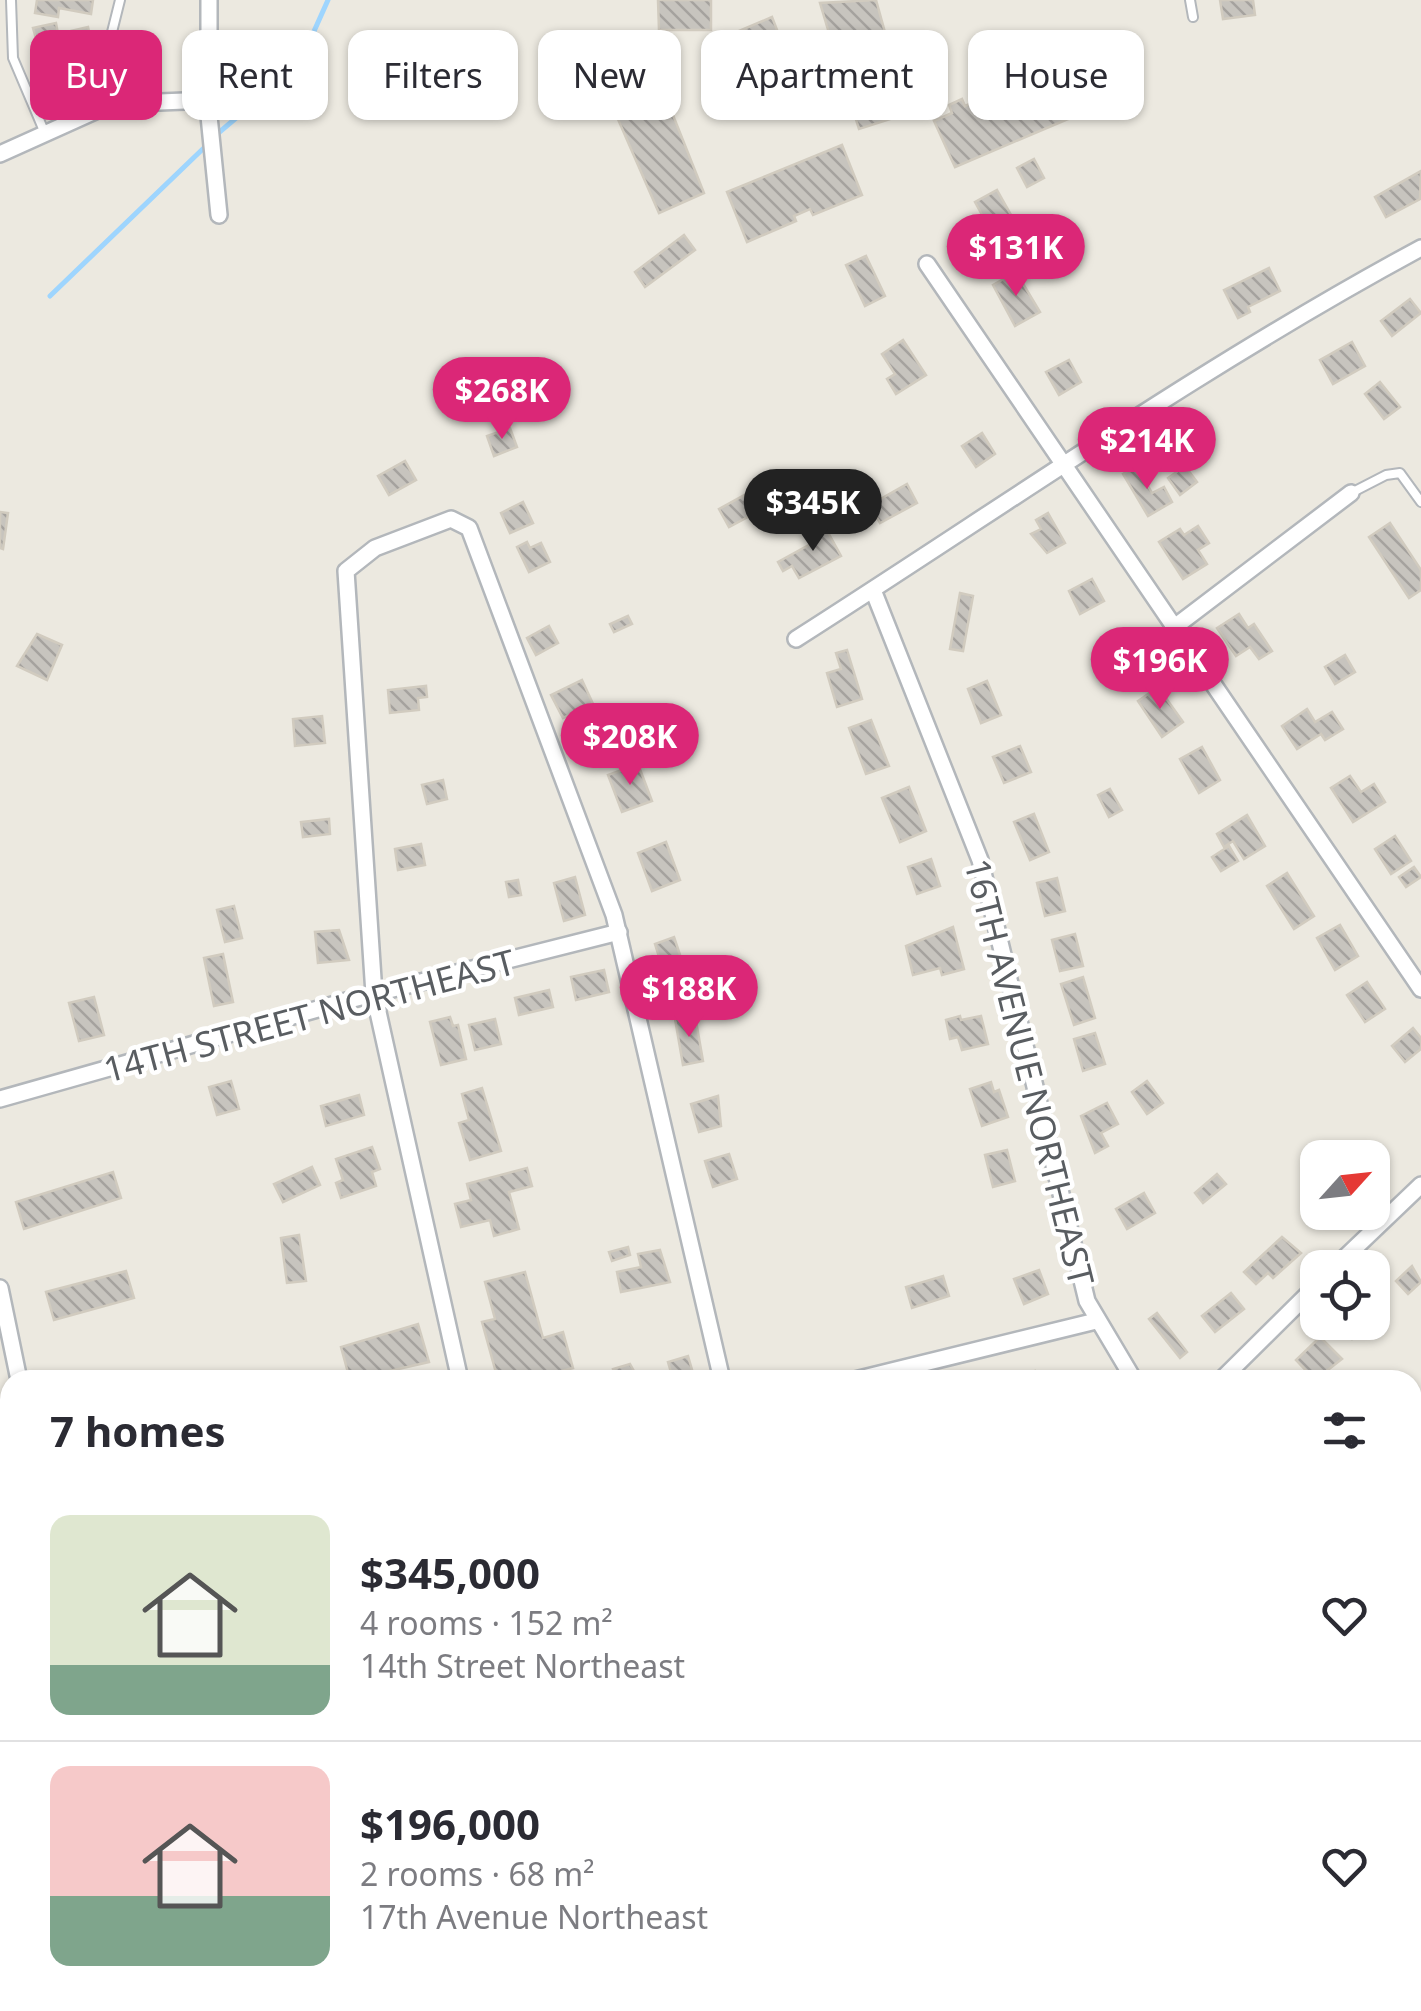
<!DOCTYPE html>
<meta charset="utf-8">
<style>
body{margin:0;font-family:"Noto Sans",sans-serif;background:#f7f7f7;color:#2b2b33;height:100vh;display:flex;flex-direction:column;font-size:38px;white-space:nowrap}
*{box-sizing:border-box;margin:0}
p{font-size:32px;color:#7c7c81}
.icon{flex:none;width:55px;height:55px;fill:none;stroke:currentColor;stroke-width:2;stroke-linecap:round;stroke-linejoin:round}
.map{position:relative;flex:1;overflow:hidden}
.sheet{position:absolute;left:0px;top:1370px;width:1422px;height:642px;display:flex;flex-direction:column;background:#fff;border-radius:30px 30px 0 0;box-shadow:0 2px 8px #0004}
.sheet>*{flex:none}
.banner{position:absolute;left:30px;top:30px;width:1362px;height:90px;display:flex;gap:20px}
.needle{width:65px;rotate:63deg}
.tools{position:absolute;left:1300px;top:1140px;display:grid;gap:20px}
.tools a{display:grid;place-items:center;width:90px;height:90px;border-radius:20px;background:#fff;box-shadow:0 2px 8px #0004;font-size:50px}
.price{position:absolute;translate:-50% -85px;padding:0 22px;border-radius:35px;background:#db2777;color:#fff;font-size:32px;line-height:65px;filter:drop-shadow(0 2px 5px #0008)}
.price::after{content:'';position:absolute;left:50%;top:60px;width:30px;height:22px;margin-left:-15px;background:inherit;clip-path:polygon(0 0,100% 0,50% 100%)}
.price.active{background:#222;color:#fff}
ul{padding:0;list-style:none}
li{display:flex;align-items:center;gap:30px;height:250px;padding:0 50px}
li+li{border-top:2px solid #e1e1e2}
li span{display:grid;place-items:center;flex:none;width:280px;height:200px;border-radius:20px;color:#555}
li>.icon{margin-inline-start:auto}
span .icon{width:120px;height:120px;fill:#fffc;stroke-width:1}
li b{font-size:42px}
h2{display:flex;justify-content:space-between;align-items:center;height:120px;padding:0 50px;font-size:42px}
.tag{padding:0 35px;border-radius:20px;background:#fff;box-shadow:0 2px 8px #0004;font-size:35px;line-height:90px}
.tag.active{background:#db2777;color:#fff}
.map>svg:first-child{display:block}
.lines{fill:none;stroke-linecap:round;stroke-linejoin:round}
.stream{stroke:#9ed5fe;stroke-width:5}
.building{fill:url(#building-back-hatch);stroke:#d1cbbf;stroke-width:2.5}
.service-casing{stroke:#b3b7bb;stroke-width:12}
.minor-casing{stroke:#b3b7bb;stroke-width:20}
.secondary-casing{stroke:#b4b8bd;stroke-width:25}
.service{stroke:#fff;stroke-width:8}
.minor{stroke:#fff;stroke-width:15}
.secondary{stroke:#fff;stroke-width:20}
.labels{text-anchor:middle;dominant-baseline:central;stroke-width:9;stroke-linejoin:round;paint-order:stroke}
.street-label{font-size:35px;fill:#595d61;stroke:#fff}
</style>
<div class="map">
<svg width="1421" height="2011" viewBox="0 0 1421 2011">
<defs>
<pattern id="building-back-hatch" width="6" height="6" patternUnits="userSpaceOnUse" patternTransform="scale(2.5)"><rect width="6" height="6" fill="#c7c4be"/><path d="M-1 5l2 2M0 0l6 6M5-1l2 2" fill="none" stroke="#a5a29e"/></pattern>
</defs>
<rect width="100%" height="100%" fill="#ece9e0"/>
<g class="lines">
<g class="stream">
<path d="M216,135L242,113L262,85L302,58L328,0"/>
<path d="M50,296L209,143"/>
</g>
</g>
<g class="building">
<path d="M37,0H93L91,14L59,8L58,17L35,13Z"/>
<path d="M658,0H711V30H659Z"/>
<path d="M876,0L886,36L880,38L885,57L891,55L905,104L900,105L903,115L859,129L840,70L846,69L840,51L835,53L820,3Z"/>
<path d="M1220,0H1253L1255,15L1223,19Z"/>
<path d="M772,17L779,35L713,62L706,45Z"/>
<path d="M56,23L58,34L88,27L97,68L66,75L68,82L46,87L42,67L62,63L57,42L38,46L33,28Z"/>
<path d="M1046,71L1068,119L955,167L934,121L952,113L949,105L962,99L965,106L981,99L983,104L1016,84L1013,77L1023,73L1026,80Z"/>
<path d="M659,80L704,193L659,213L610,101Z"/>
<path d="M842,145L862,195L813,215L810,209L794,216L796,221L747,242L727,192Z"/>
<path d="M1034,159L1044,178L1027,187L1017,168Z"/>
<path d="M1421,171L1420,199L1386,217L1375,197Z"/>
<path d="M997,190L1024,238L1002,251L975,202Z"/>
<path d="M684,235L695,250L645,287L635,272Z"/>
<path d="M866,256L885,296L865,306L846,265Z"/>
<path d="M1269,268L1280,291L1248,307L1250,312L1238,318L1224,290Z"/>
<path d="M1016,272L1040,312L1015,326L993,285Z"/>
<path d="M1410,299L1421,313L1392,336L1381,321Z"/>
<path d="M903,340L926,375L896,394L887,379L895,374L882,354Z"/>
<path d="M1352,342L1365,366L1333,384L1320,360Z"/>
<path d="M1069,360L1081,382L1059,395L1046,372Z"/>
<path d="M1380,382L1400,407L1384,419L1365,394Z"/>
<path d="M510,428L517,447L494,456L487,436Z"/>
<path d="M982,433L995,454L976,467L962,446Z"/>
<path d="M405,461L416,480L389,495L378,476Z"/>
<path d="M1137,466L1152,493L1164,487L1172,502L1148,516L1123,474Z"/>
<path d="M1185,466L1197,482L1180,495L1168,478Z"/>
<path d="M768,482L778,501L729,527L719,509Z"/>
<path d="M907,484L917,503L880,523L870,505Z"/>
<path d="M523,502L533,523L510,533L501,513Z"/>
<path d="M0,512L8,513L3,549L0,548Z"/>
<path d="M1048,513L1065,543L1047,553L1031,534L1041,529L1036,520Z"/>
<path d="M1390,523L1421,570V590L1409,598L1369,537Z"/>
<path d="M824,525L841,556L799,578L792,566L783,571L778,562L816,541L811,532Z"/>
<path d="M1198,526L1209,543L1198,550L1207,564L1183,579L1159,542L1180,529L1184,535Z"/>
<path d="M527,542L530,548L541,543L550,562L529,572L517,547Z"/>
<path d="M1092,579L1104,601L1080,614L1069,591Z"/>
<path d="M960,593L973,596L963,651L950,649Z"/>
<path d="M1239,614L1248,628L1254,624L1272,651L1259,659L1250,647L1236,656L1217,628Z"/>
<path d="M628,616L632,624L614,632L610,624Z"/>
<path d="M549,626L558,643L536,655L527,638Z"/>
<path d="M37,634L62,645L47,680L17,666Z"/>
<path d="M847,650L862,699L837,707L827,673L841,669L836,653Z"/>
<path d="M1136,654L1143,666L1128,675L1121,663Z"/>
<path d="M1345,655L1355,672L1335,684L1325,667Z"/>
<path d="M582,680L593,704L563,718L551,695Z"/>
<path d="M987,681L1001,715L981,723L968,689Z"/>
<path d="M426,686L427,697L418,698L419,710L390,713L388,690Z"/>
<path d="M1158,687L1183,722L1162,737L1138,701Z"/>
<path d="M1307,709L1315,722L1332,712L1343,729L1325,740L1321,734L1297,749L1282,726Z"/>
<path d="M322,716L325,743L295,746L293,719Z"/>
<path d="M871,720L889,766L866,774L849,728Z"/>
<path d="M1020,746L1031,772L1004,783L993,757Z"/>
<path d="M1202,747L1220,780L1199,793L1180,759Z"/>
<path d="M638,764L652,801L622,812L608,775Z"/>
<path d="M1350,776L1361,792L1374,784L1385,802L1353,822L1331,788Z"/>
<path d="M443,780L447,799L427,804L422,785Z"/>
<path d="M909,787L926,831L900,842L882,798Z"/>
<path d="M1110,789L1122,810L1109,817L1098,795Z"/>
<path d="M1034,814L1049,852L1030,860L1014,822Z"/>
<path d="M1247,815L1265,846L1244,859L1233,841L1224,847L1217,834Z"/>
<path d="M329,819L330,834L303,837L301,822Z"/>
<path d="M1395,836L1411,861L1391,874L1375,849Z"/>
<path d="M666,842L680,880L652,891L638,853Z"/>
<path d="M421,844L425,865L398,870L395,849Z"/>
<path d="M1229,846L1238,861L1221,871L1212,857Z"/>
<path d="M931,859L940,886L917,894L908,867Z"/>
<path d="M1414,867L1421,877L1406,887L1399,877Z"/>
<path d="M1287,873L1314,916L1294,929L1267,886Z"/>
<path d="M575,877L585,915L564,921L554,883Z"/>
<path d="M1057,878L1065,911L1045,916L1037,883Z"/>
<path d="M518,880L521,895L509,897L506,882Z"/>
<path d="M234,906L242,938L225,942L217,910Z"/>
<path d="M1340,925L1358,956L1335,970L1317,938Z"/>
<path d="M953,927L964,969L942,975L940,968L913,975L906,946Z"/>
<path d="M339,930L349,960L318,963L315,932Z"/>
<path d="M1075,934L1083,966L1060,971L1052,940Z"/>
<path d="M674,937L686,973L666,979L655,944Z"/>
<path d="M223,954L233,1002L214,1006L204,958Z"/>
<path d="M604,970L609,992L576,1000L571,977Z"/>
<path d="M1083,977L1095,1018L1074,1025L1061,984Z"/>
<path d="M1367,982L1385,1009L1365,1022L1347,995Z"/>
<path d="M549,990L553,1007L519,1015L515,998Z"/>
<path d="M94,997L104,1035L79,1041L69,1003Z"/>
<path d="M695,1015L703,1061L683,1065L675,1019Z"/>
<path d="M960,1016L961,1020L981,1016L988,1044L962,1050L958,1037L950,1039L946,1020Z"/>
<path d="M450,1017L453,1026L458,1025L466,1059L441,1065L430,1022Z"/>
<path d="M495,1019L501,1044L475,1050L469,1025Z"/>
<path d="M1413,1028L1421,1038V1049L1405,1062L1392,1046Z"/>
<path d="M1095,1033L1105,1064L1083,1071L1074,1039Z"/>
<path d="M231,1081L239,1109L217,1115L209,1087Z"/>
<path d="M1147,1081L1163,1103L1147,1114L1132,1092Z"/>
<path d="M991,1082L994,1092L999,1090L1008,1117L982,1126L970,1089Z"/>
<path d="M482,1088L501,1151L470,1160L459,1123L469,1120L462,1094Z"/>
<path d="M359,1095L364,1115L326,1126L321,1106Z"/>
<path d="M718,1096L721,1126L699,1132L691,1104Z"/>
<path d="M1107,1103L1118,1124L1101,1133L1108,1146L1095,1153L1081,1116Z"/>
<path d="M372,1147L380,1169L372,1172L376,1186L341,1198L336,1183L343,1180L336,1159Z"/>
<path d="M1007,1150L1015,1181L993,1187L985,1155Z"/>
<path d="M729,1154L737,1179L713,1187L705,1161Z"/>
<path d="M312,1167L320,1185L283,1202L274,1184Z"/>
<path d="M527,1168L532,1186L509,1192L519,1229L494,1236L490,1220L461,1227L455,1204L471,1200L467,1184Z"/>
<path d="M113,1172L121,1198L24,1229L16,1202Z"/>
<path d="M1217,1174L1226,1184L1203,1203L1195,1193Z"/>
<path d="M1144,1193L1155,1213L1127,1229L1116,1209Z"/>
<path d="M299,1235L306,1281L287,1283L281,1238Z"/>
<path d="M1282,1237L1301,1253L1273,1278L1268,1273L1256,1284L1244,1272Z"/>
<path d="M628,1247L630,1255L612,1261L609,1252Z"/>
<path d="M660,1250L670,1282L621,1292L617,1272L641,1267L638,1254Z"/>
<path d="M1412,1266L1421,1282L1408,1294L1396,1281Z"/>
<path d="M1039,1270L1048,1294L1024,1304L1014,1279Z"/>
<path d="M126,1271L134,1298L54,1320L46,1292Z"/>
<path d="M525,1272L543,1338L563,1332L573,1368L528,1380L515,1376L498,1380L482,1322L495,1319L485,1282Z"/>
<path d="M943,1276L949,1296L912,1308L906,1287Z"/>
<path d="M1231,1293L1244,1309L1215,1332L1202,1316Z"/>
<path d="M1374,1294L1386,1306L1372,1319V1295Z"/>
<path d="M1157,1313L1187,1352L1180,1358L1149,1319Z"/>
<path d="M1337,1322H1369L1352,1339Z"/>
<path d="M418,1324L429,1362L350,1380L341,1347Z"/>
<path d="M1320,1337L1342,1359L1315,1380L1296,1360Z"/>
<path d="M688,1356L695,1380L673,1379L668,1362Z"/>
<path d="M630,1364L639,1380H616L613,1369Z"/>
<path d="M1035,1371L1037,1380H1001L1000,1379Z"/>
<path d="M10,1446V1507L0,1510V1449Z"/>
<path d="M0,1625L10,1649V1698L4,1701L8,1712L0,1715Z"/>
<path d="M1421,1798V1837L1412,1844V1806Z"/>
<path d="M1421,1971V2011H1375L1385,2002H1412V1978Z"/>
<path d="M798,2002H867L846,2011H795L792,2005Z"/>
<path d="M1174,2002H1186L1192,2011H1163Z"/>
</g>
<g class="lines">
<g class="service-casing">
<g id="service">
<path d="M11,0L13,58L44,131"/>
<path d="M120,0L112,32L133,100"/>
<path d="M1190,0L1193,17"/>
<path d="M1351,493L1386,475L1400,473L1421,502"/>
<path d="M1412,1695L1421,1686"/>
</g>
</g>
<g class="minor-casing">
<g id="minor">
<path d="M209,0V116L219,215"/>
<path d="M0,154L111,104L209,100"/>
<path d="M927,264L1421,989"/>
<path d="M873,590L980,860L1087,1301L1134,1380"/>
<path d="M1172,629L1351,493"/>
<path d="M796,639C1003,507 1204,365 1421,248"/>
<path d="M0,1099L353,999L619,932"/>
<path d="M1334,1268L1421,1185"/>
<path d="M0,1288L19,1380"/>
<path d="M460,1380L374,994L346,571L375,548L451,519L469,528L614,915L722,1380"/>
<path d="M855,1380L1096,1321"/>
<path d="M1221,1380L1318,1284"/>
<path d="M1412,1571L1421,1563"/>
<path d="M0,1593L10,1591"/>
<path d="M1412,1735L1421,1746"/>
<path d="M0,1892L10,1889"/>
<path d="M676,2002L679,2011"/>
</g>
</g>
<g class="secondary-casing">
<g id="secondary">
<path d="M1412,1928L1421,1920"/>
<path d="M1323,2011L1332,2002"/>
</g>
</g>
<use href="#service" class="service"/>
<use href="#minor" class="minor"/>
<use href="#secondary" class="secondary"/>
</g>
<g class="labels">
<g class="street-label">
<text transform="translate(309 1015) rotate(-15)">14TH STREET NORTHEAST</text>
<text transform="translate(1030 1072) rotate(76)">16TH AVENUE NORTHEAST</text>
</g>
</g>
</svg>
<div class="tools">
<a><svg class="needle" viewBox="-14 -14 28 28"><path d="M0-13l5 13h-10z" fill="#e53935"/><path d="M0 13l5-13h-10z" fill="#7c7c81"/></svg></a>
<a><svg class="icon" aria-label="locate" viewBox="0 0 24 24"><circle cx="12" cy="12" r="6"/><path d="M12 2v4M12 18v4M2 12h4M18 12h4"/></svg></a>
</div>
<b class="price" style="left:1016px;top:299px">$131K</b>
<b class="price" style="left:502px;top:442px">$268K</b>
<b class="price" style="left:1147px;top:492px">$214K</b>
<b class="price active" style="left:813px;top:554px">$345K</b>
<b class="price" style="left:1160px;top:712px">$196K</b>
<b class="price" style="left:630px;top:788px">$208K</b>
<b class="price" style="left:689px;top:1040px">$188K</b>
<div class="banner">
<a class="tag active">Buy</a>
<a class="tag">Rent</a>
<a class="tag">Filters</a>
<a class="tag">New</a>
<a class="tag">Apartment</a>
<a class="tag">House</a>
</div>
<section class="sheet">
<h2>7 homes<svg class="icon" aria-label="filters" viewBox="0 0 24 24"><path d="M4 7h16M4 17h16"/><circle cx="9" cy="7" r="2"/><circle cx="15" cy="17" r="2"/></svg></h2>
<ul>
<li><span style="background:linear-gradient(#dfe7d0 75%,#7fa58c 0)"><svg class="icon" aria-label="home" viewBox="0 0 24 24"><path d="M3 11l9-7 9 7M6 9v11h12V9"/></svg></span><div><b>$345,000</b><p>4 rooms · 152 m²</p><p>14th Street Northeast</p></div><svg class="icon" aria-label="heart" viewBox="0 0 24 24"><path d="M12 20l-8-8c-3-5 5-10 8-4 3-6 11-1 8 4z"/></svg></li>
<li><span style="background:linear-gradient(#f6c9c9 65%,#7fa58c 0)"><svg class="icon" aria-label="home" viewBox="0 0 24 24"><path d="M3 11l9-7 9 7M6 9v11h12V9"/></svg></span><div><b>$196,000</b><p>2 rooms · 68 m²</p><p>17th Avenue Northeast</p></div><svg class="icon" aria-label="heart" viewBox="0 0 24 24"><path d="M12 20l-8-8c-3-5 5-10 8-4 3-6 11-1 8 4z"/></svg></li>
</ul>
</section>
</div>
